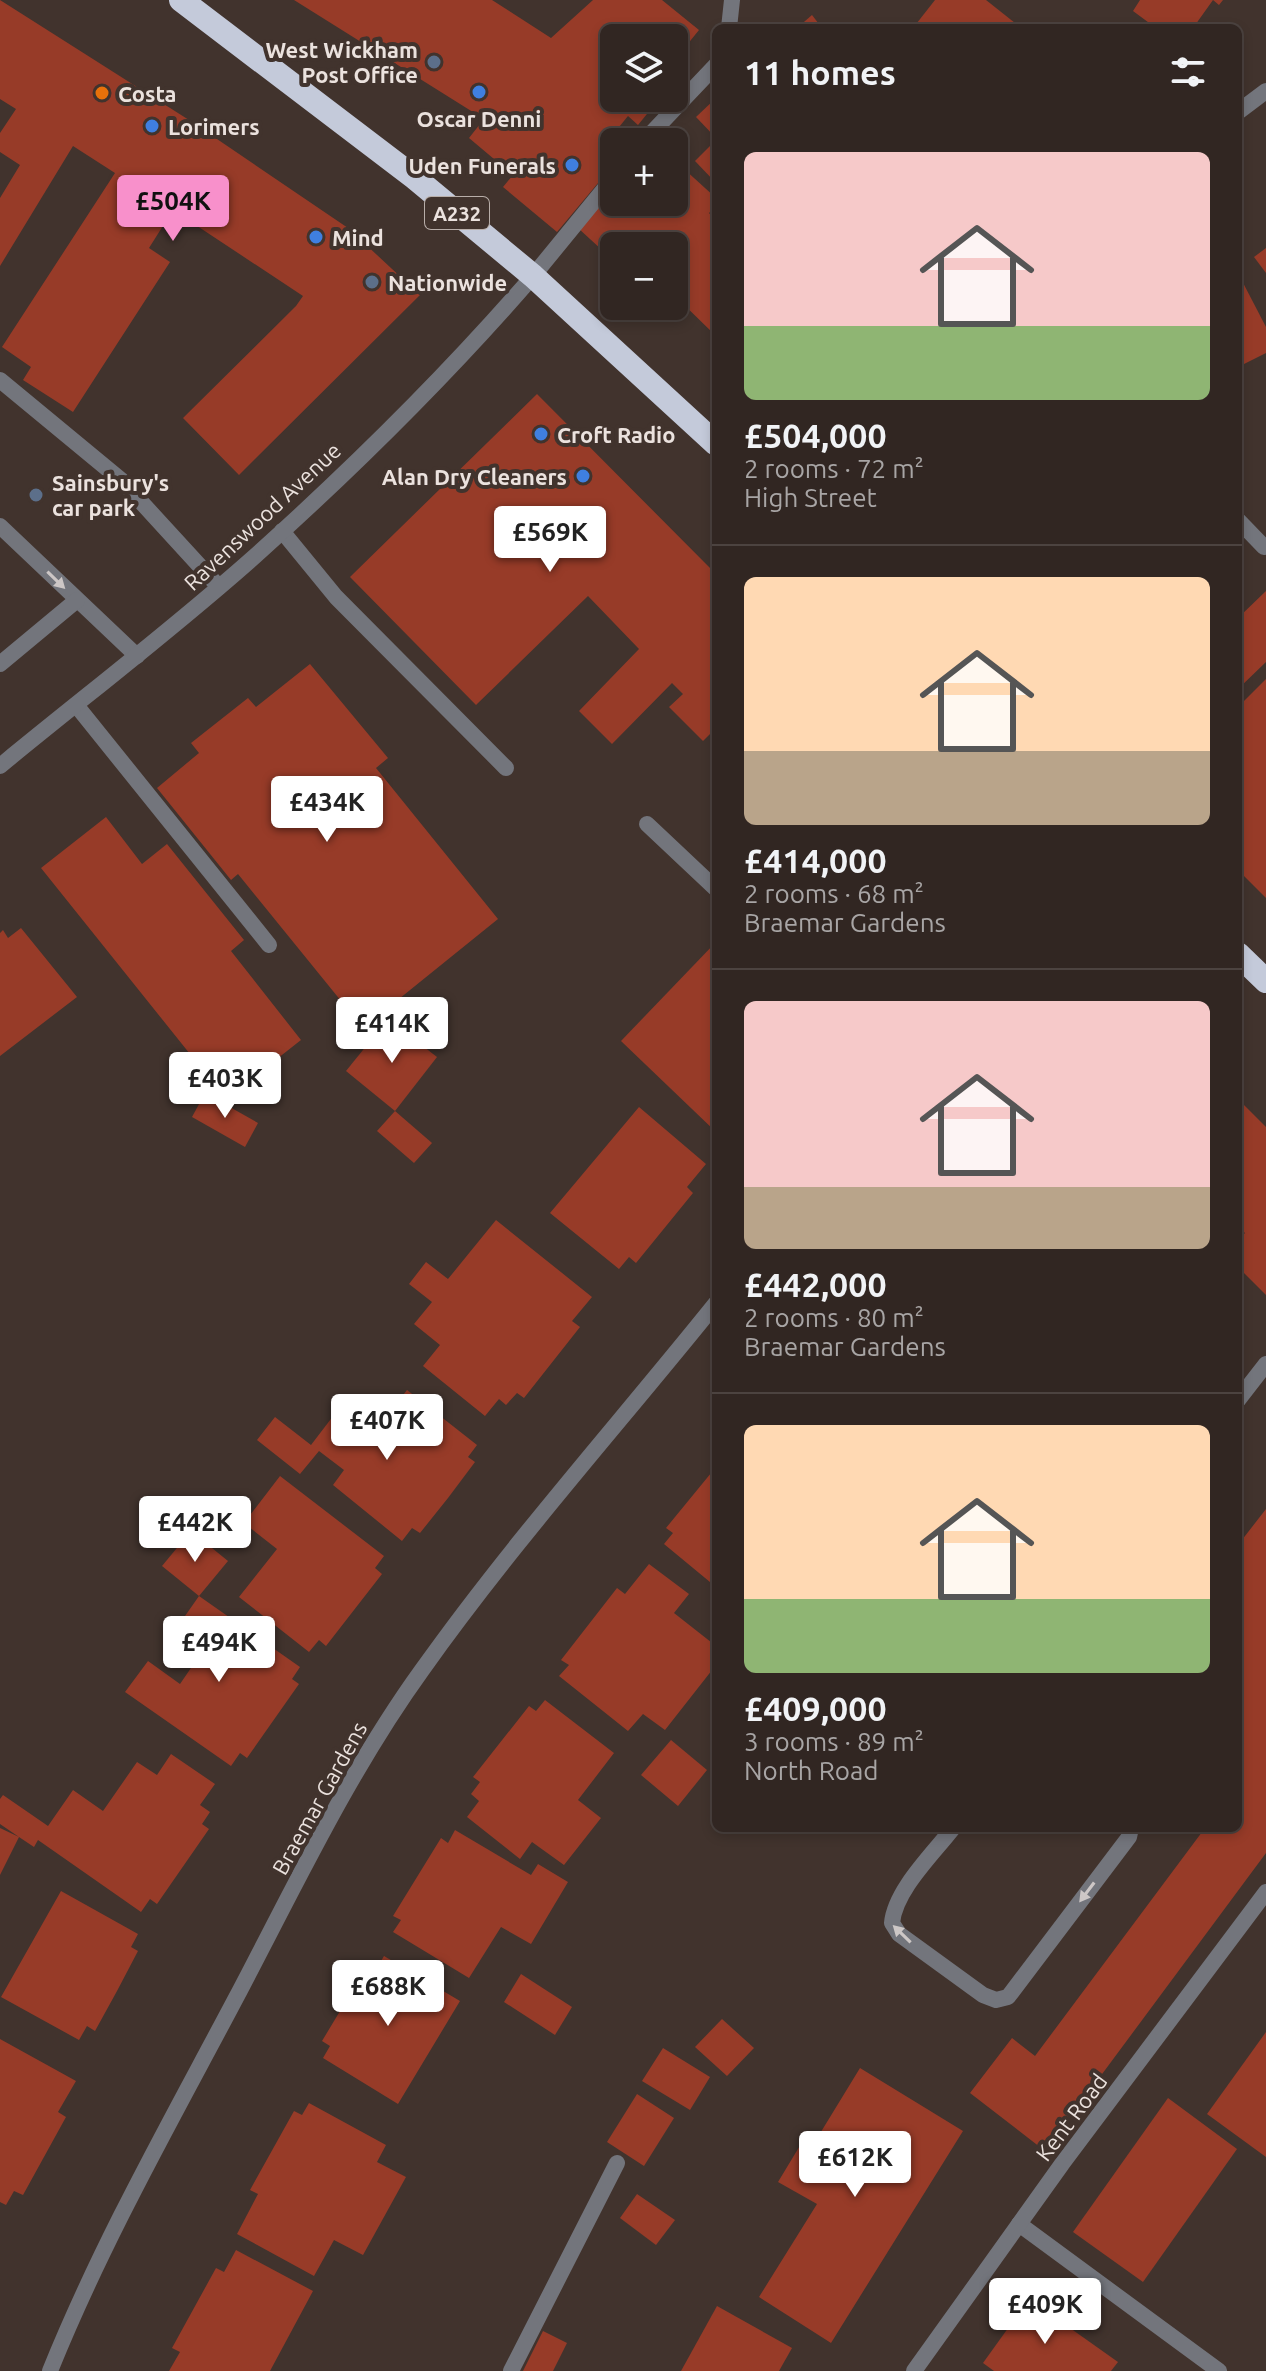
<!DOCTYPE html>
<meta charset="utf-8">
<style>
body{margin:0;font-family:Ubuntu,sans-serif;background:#3d322f;color:#f1f3f6;height:100vh;display:flex;flex-direction:column;font-size:30px;white-space:nowrap}
*{box-sizing:border-box;margin:0}
p{font-size:26px;color:#a8a5a5}
.icon{flex:none;width:44px;height:44px;fill:none;stroke:currentColor;stroke-width:2;stroke-linecap:round;stroke-linejoin:round}
.map{position:relative;flex:1;overflow:hidden}
.panel{position:absolute;left:712px;top:24px;width:530px;height:1808px;display:flex;flex-direction:column;background:#312622;border-radius:12px;box-shadow:0 4px 12px #0003,0 0 0 2px #4c4340}
.panel>*{flex:none}
.fabs{position:absolute;left:600px;top:24px;display:grid;gap:16px}
.fabs a{display:grid;place-items:center;width:88px;height:88px;border-radius:12px;background:#312622;box-shadow:0 4px 12px #0003,0 0 0 2px #4c4340;font-size:40px}
.price{position:absolute;translate:-50% -68px;padding:0 18px;border-radius:8px;background:#fff;color:#222;font-size:26px;line-height:52px;filter:drop-shadow(0 2px 4px #0008)}
.price::after{content:'';position:absolute;left:50%;top:48px;width:24px;height:18px;margin-left:-12px;background:inherit;clip-path:polygon(0 0,100% 0,50% 100%)}
.price.current{background:#f890cb;color:#111}
ul{padding:0;list-style:none}
li{display:grid;align-content:center;gap:16px;height:424px;padding:0 32px}
li+li{border-top:2px solid #4c4340}
li span{display:grid;place-items:center;height:248px;border-radius:12px;color:#555}
li>.icon{margin-inline-start:auto}
span .icon{width:144px;height:144px;fill:#fffc;stroke-width:1}
li b{font-size:34px}
h2{display:flex;justify-content:space-between;align-items:center;height:96px;padding:0 32px;font-size:34px}
.map>svg:first-child{display:block}
.building{fill:#973b28}
.lines{fill:none;stroke-linecap:round;stroke-linejoin:round}
.lane{stroke:#73757c;stroke-width:16}
.street{stroke:#73757c;stroke-width:16}
.highway{stroke:#c4cada;stroke-width:24}
.oneway{fill:#cdc7c6}
.service-dot{fill:#5c6f8a;stroke:#41332d;stroke-width:3}
.shop-dot{fill:#3f7fe0;stroke:#41332d;stroke-width:3}
.food-dot{fill:#e8710a;stroke:#41332d;stroke-width:3}
.labels{text-anchor:middle;dominant-baseline:central;stroke-width:8;stroke-linejoin:round;paint-order:stroke}
.shield{fill:#41332d;stroke:#b8aea9;stroke-width:2}
.shield-label{font-size:20px;font-weight:bold;fill:#ebe2de}
.poi-label{font-size:22px;font-weight:bold;fill:#ebe2de;stroke:#41332d;text-anchor:start}
.street-label{font-size:22px;fill:#ebe2de;stroke:#41332d}
</style>
<div class="map">
<svg width="1266" height="2371" viewBox="0 0 1266 2371">
<rect width="100%" height="100%" fill="#41332d"/>
<g class="building">
<path d="M0,0L189,120L348,228L420,295L239,475L183,418L296,306L303,296L173,210L149,248L170,262L73,412L23,380L31,367L2,347L115,173L73,146L0,266V198L20,165L0,152V133L16,109L0,99Z"/>
<path d="M294,0H492L551,38L593,0H662L699,30L674,61V38H614V98H660L638,125L628,116L615,132L627,142H614V164L557,232L503,187L513,175L469,138L484,119Z"/>
<path d="M935,0H986L1015,23L1011,28H913Z"/>
<path d="M1140,0H1223L1219,5L1213,0L1193,28H1156L1133,11Z"/>
<path d="M812,15L822,28H797Z"/>
<path d="M716,98V138L696,117Z"/>
<path d="M716,140V183L695,161Z"/>
<path d="M683,168L716,198V206L709,213L716,221V336L674,295V246H614V261L578,228L614,190V202H674V178Z"/>
<path d="M1266,248V273L1254,257Z"/>
<path d="M1240,277L1266,327V353L1238,367V278Z"/>
<path d="M537,394L716,574V728L703,741L669,707L683,694L672,683L612,744L579,711L639,649L588,596L476,705L350,577Z"/>
<path d="M1266,591V662L1238,689V618Z"/>
<path d="M310,664L388,758L376,768L498,919L363,1028L238,874L231,880L157,788L199,753L191,743L248,698L256,707Z"/>
<path d="M1266,679V898L1238,870V707Z"/>
<path d="M106,817L142,864L167,844L244,940L231,951L301,1040L226,1099L41,868Z"/>
<path d="M21,928L77,997L0,1056V933L3,930L8,938Z"/>
<path d="M716,942V1132L621,1041Z"/>
<path d="M388,1019L437,1057L395,1111L346,1071Z"/>
<path d="M205,1093L258,1123L245,1147L192,1117Z"/>
<path d="M1238,1099L1266,1127V1295L1244,1273L1238,1278V1240L1245,1233L1238,1226Z"/>
<path d="M639,1107L706,1164L687,1187L693,1193L636,1263L629,1257L619,1269L550,1213Z"/>
<path d="M395,1111L432,1143L414,1163L377,1131Z"/>
<path d="M496,1220L592,1297L572,1321L580,1327L524,1398L517,1393L506,1405L499,1399L485,1416L423,1366L440,1345L414,1324L432,1302L409,1284L426,1262L448,1279Z"/>
<path d="M407,1390L477,1445L468,1457L475,1462L448,1498L420,1533L412,1528L402,1541L333,1485L344,1470L319,1451L300,1474L257,1440L275,1417L311,1445L337,1411L371,1437Z"/>
<path d="M716,1467V1587L664,1544L673,1533L666,1528Z"/>
<path d="M280,1476L384,1556L375,1568L382,1574L326,1646L319,1640L309,1652L239,1597L277,1549L244,1523Z"/>
<path d="M1266,1509V1853L1045,2151L970,2093L1012,2038L1035,2056L1205,1828H1238V1545Z"/>
<path d="M191,1531L228,1561L199,1596L162,1566Z"/>
<path d="M649,1564L689,1594L674,1613L716,1646V1665L665,1730L643,1714L628,1731L559,1676L569,1665L561,1660L617,1588L625,1594Z"/>
<path d="M199,1596L300,1667L292,1679L299,1684L247,1758L240,1753L231,1766L125,1692L148,1661L180,1684L193,1665L164,1646Z"/>
<path d="M545,1700L614,1753L578,1800L601,1818L564,1865L532,1842L520,1859L467,1817L479,1801L471,1794L480,1782L473,1777L529,1706L536,1711Z"/>
<path d="M671,1740L707,1770L678,1806L641,1775Z"/>
<path d="M171,1754L215,1784L200,1805L210,1812L202,1824L209,1829L157,1904L150,1899L141,1912L38,1840L34,1847L19,1837L0,1875V1828L19,1837L0,1824V1799L3,1795L48,1826L73,1790L103,1811L137,1762L157,1775Z"/>
<path d="M455,1830L531,1875L538,1864L568,1882L531,1944L501,1927L469,1978L393,1932L401,1920L393,1916L441,1838L448,1843Z"/>
<path d="M61,1891L138,1934L131,1947L138,1951L117,1991L95,2031L87,2026L79,2040L1,1997Z"/>
<path d="M384,1956L460,2001L398,2104L323,2058L330,2046L322,2041L369,1963L377,1968Z"/>
<path d="M521,1974L572,2007L555,2035L504,2002Z"/>
<path d="M722,2019L754,2048L727,2076L695,2047Z"/>
<path d="M1266,2032V2157L1207,2114Z"/>
<path d="M0,2039L76,2081L58,2112L66,2117L23,2195L14,2191L6,2205L0,2202Z"/>
<path d="M663,2048L710,2077L690,2110L642,2081Z"/>
<path d="M860,2068L963,2131L831,2343L759,2297L817,2204L778,2182L807,2134L816,2140Z"/>
<path d="M637,2094L674,2118L644,2166L607,2142Z"/>
<path d="M1168,2098L1237,2149L1143,2282L1073,2232Z"/>
<path d="M309,2103L386,2145L377,2162L406,2177L363,2255L334,2240L314,2276L237,2234L258,2194L250,2190L294,2111L302,2115Z"/>
<path d="M637,2194L675,2220L656,2245L620,2218Z"/>
<path d="M236,2250L313,2291L270,2371H169L180,2352L172,2348L216,2268L224,2272Z"/>
<path d="M1029,2299L1118,2362L1111,2371H994L983,2363Z"/>
<path d="M717,2306L792,2348L779,2371H681Z"/>
<path d="M543,2331L567,2343L553,2371H523Z"/>
</g>
<g class="lines">
<g class="lane">
<path d="M729,28L732,0"/>
<path d="M643,142L716,65"/>
<path d="M533,276L614,177"/>
<path d="M0,380L121,480L219,587"/>
<path d="M1238,520L1264,547"/>
<path d="M0,526L137,656"/>
<path d="M282,531L336,597L506,768"/>
<path d="M0,664L77,600"/>
<path d="M76,705L269,945"/>
<path d="M647,824L716,889"/>
<path d="M1238,1400L1266,1364"/>
<path d="M953,1828C933,1854 895,1890 892,1923L899,1934L983,1995L996,2000L1008,1997L1129,1837L1131,1828"/>
<path d="M511,2371L617,2163"/>
</g>
<g class="street">
<path d="M1238,112L1266,91"/>
<path d="M0,766C85,696 172,630 254,557C351,470 448,374 533,276"/>
<path d="M1019,2224L1219,2371"/>
<path d="M50,2371C102,2242 172,2119 237,1996C295,1886 349,1771 422,1670C513,1542 618,1425 716,1303"/>
<path d="M914,2371L1062,2164L1266,1892"/>
</g>
<g class="highway">
<path d="M181,0L415,178L533,276L716,444"/>
<path d="M1238,954L1266,981"/>
</g>
</g>
<defs><path id="oneway-solid" d="M-6-.8H1V-3.2L6.5 0L1 3.2V.8H-6Z" transform="scale(2)"/></defs>
<g class="oneway">
<use href="#oneway-solid" transform="translate(56 580) rotate(44)"/>
<use href="#oneway-solid" transform="translate(1087 1892) rotate(127)"/>
<use href="#oneway-solid" transform="translate(902 1934) rotate(-136)"/>
</g>
<g class="service-dot">
<circle cx="434" cy="62" r="8"/>
<circle cx="372" cy="282" r="8"/>
<circle cx="36" cy="495" r="8"/>
</g>
<g class="shop-dot">
<circle cx="479" cy="92" r="8"/>
<circle cx="152" cy="126" r="8"/>
<circle cx="572" cy="165" r="8"/>
<circle cx="316" cy="237" r="8"/>
<circle cx="541" cy="434" r="8"/>
<circle cx="583" cy="476" r="8"/>
</g>
<circle class="food-dot" cx="102" cy="93" r="8"/>
<g class="labels">
<rect class="shield" x="425" y="197" width="64" height="32" rx="6"/>
<g class="shield-label">
<text x="457" y="213">A232</text>
</g>
<g class="poi-label">
<text x="418" y="49" text-anchor="end">West Wickham<tspan x="418" dy="25">Post Office</tspan></text>
<text x="118" y="93">Costa</text>
<text x="479" y="118" text-anchor="middle">Oscar Denni</text>
<text x="168" y="126">Lorimers</text>
<text x="556" y="165" text-anchor="end">Uden Funerals</text>
<text x="332" y="237">Mind</text>
<text x="388" y="282">Nationwide</text>
<text x="557" y="434">Croft Radio</text>
<text x="567" y="476" text-anchor="end">Alan Dry Cleaners</text>
<text x="52" y="482">Sainsbury's<tspan x="52" dy="25">car park</tspan></text>
</g>
<g class="street-label">
<text transform="translate(262 516) rotate(-43)">Ravenswood Avenue</text>
<text transform="translate(319 1798) rotate(-61)">Braemar Gardens</text>
<text transform="translate(1071 2117) rotate(-53)">Kent Road</text>
</g>
</g>
</svg>
<div class="fabs">
<a><svg class="icon" aria-label="layers" viewBox="0 0 24 24"><path d="M12 4l9 5-9 5-9-5zM3 14l9 5 9-5"/></svg></a>
<a>+</a>
<a>−</a>
</div>
<b class="price current" style="left:173px;top:243px">£504K</b>
<b class="price" style="left:550px;top:574px">£569K</b>
<b class="price" style="left:327px;top:844px">£434K</b>
<b class="price" style="left:392px;top:1065px">£414K</b>
<b class="price" style="left:225px;top:1120px">£403K</b>
<b class="price" style="left:387px;top:1462px">£407K</b>
<b class="price" style="left:195px;top:1564px">£442K</b>
<b class="price" style="left:219px;top:1684px">£494K</b>
<b class="price" style="left:388px;top:2028px">£688K</b>
<b class="price" style="left:855px;top:2199px">£612K</b>
<b class="price" style="left:1045px;top:2346px">£409K</b>
<section class="panel">
<h2>11 homes<svg class="icon" aria-label="filters" viewBox="0 0 24 24"><path d="M4 7h16M4 17h16"/><circle cx="9" cy="7" r="2"/><circle cx="15" cy="17" r="2"/></svg></h2>
<ul>
<li><span style="background:linear-gradient(#f6c9c9 70%,#8fb573 0)"><svg class="icon" aria-label="home" viewBox="0 0 24 24"><path d="M3 11l9-7 9 7M6 9v11h12V9"/></svg></span><div><b>£504,000</b><p>2 rooms · 72 m²</p><p>High Street</p></div></li>
<li><span style="background:linear-gradient(#ffd9b3 70%,#b9a48a 0)"><svg class="icon" aria-label="home" viewBox="0 0 24 24"><path d="M3 11l9-7 9 7M6 9v11h12V9"/></svg></span><div><b>£414,000</b><p>2 rooms · 68 m²</p><p>Braemar Gardens</p></div></li>
<li><span style="background:linear-gradient(#f6c9c9 75%,#b9a48a 0)"><svg class="icon" aria-label="home" viewBox="0 0 24 24"><path d="M3 11l9-7 9 7M6 9v11h12V9"/></svg></span><div><b>£442,000</b><p>2 rooms · 80 m²</p><p>Braemar Gardens</p></div></li>
<li><span style="background:linear-gradient(#ffd9b3 70%,#8fb573 0)"><svg class="icon" aria-label="home" viewBox="0 0 24 24"><path d="M3 11l9-7 9 7M6 9v11h12V9"/></svg></span><div><b>£409,000</b><p>3 rooms · 89 m²</p><p>North Road</p></div></li>
</ul>
</section>
</div>
